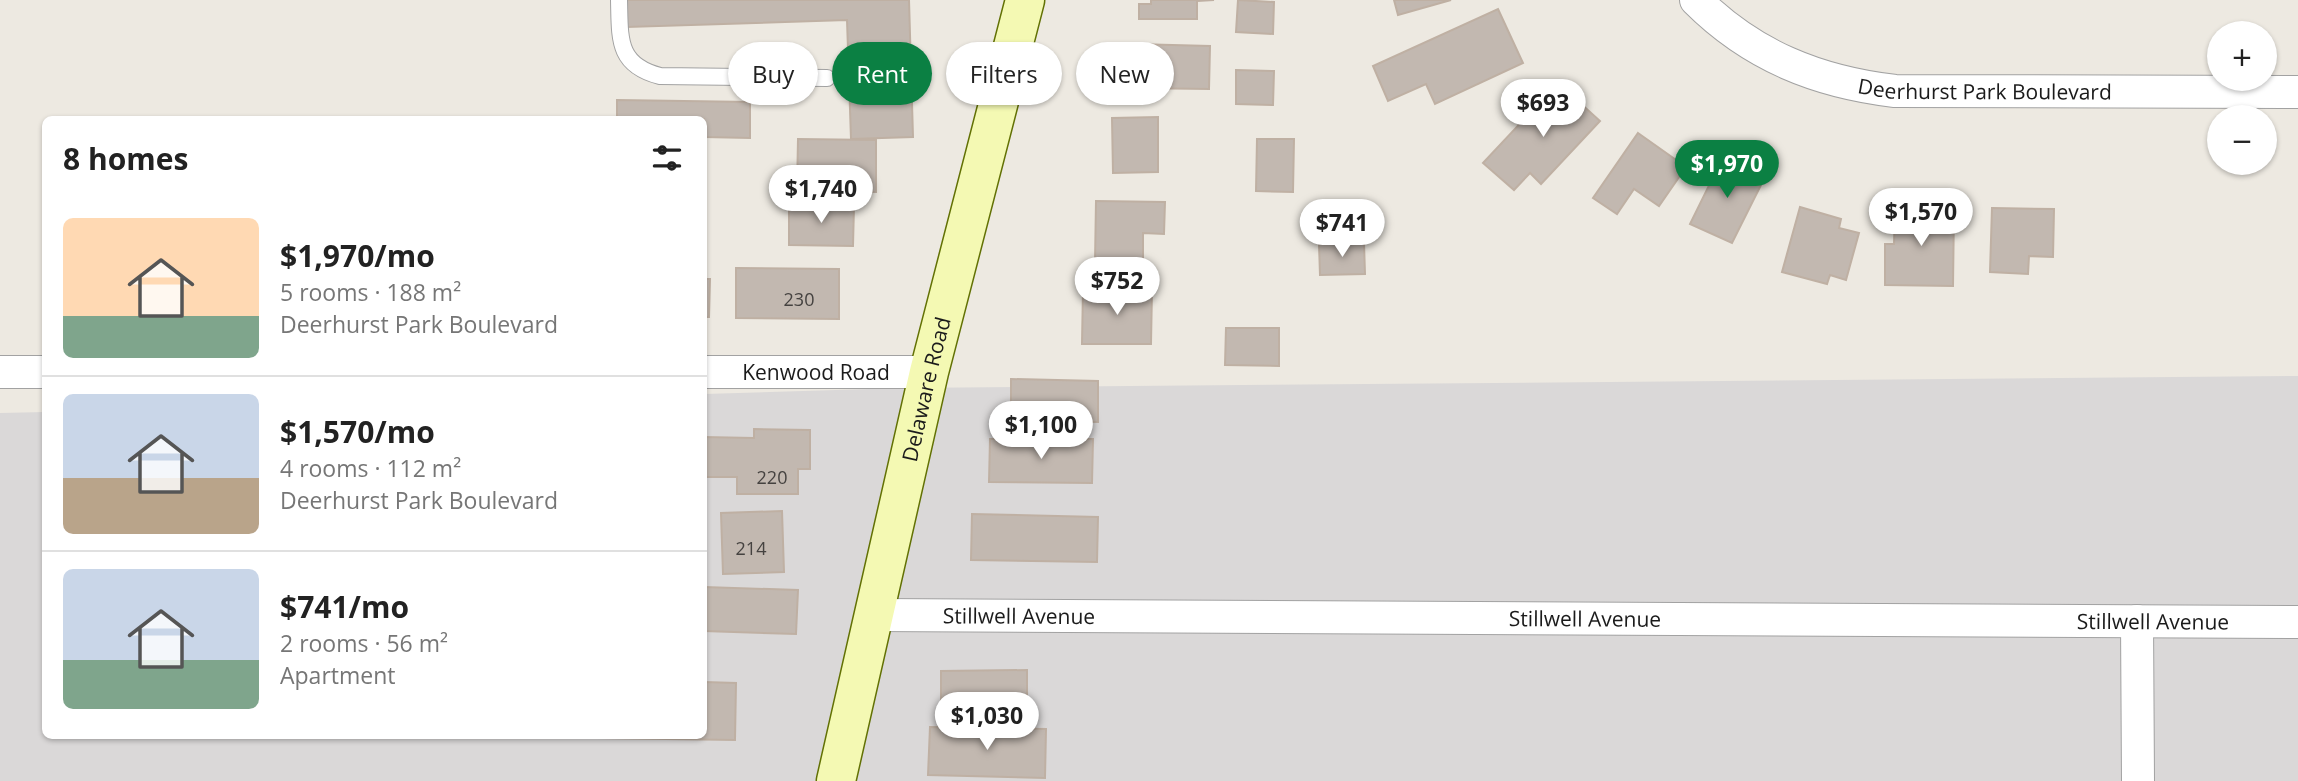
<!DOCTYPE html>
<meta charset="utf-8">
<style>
body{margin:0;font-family:"Open Sans",sans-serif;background:#f2f2f2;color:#222;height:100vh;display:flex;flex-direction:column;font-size:26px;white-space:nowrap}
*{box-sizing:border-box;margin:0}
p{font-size:23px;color:#767676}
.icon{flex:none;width:38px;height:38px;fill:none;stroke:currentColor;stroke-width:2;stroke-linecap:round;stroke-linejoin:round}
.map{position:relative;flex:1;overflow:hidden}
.sheet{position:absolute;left:42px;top:116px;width:665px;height:623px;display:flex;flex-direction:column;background:#fff;border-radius:10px;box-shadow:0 2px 5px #0004}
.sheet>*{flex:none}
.guide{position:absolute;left:728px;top:42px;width:665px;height:63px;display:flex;gap:14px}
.controls{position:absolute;left:2207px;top:21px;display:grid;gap:14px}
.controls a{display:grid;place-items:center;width:70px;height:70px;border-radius:50%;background:#fff;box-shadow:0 2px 5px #0004;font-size:35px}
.price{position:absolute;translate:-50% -60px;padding:0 16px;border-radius:24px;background:#fff;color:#222;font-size:23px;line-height:46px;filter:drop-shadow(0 2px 4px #0008)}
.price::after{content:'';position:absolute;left:50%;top:42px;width:21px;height:16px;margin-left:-10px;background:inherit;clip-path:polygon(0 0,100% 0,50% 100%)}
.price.selected{background:#0b8043;color:#fff}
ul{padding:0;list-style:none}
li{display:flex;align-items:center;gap:21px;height:175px;padding:0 21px}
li+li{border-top:2px solid #e0e0e0}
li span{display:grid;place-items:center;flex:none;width:196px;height:140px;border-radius:10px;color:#555}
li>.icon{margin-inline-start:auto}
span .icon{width:84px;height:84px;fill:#fffc;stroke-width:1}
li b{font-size:30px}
h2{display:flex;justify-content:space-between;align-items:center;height:84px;padding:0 21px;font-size:30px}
.pill{padding:0 24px;border-radius:32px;background:#fff;box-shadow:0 2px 5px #0004;font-size:24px;line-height:63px}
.pill.selected{background:#0b8043;color:#fff}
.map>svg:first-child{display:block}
.residential{fill:#dad8d8}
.building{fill:#c2b8b0;stroke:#bfb0a3;stroke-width:2}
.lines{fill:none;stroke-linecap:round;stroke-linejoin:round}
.lane-casing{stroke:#a2a2a2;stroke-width:18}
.street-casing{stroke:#a2a2a2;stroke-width:34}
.secondary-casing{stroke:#627104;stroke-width:41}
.lane{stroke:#fff;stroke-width:16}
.street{stroke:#fff;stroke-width:32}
.secondary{stroke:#f4f9b3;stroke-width:38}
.labels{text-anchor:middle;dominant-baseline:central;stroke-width:7;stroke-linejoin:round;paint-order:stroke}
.number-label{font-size:18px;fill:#454240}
.street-label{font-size:21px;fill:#1b1b1b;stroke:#fff}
</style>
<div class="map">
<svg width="2298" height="781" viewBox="0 0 2298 781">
<rect width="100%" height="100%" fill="#ede9e1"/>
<path class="residential" d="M2298,376V781H0V413L45,412L46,735H704V394L902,388Z"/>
<g class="building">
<path d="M627,0H909L913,137L851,139L847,20L627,27Z"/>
<path d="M1151,0H1214L1197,1V19H1139V4H1151Z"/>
<path d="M1238,0L1274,2L1273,34L1236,32Z"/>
<path d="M1394,0H1451L1398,15Z"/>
<path d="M1498,9L1523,63L1435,104L1426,84L1388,101L1373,66Z"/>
<path d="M1134,44L1210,46L1209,89L1133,88Z"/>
<path d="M1236,70L1274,71L1273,105L1236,104Z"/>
<path d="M1558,83L1600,121L1541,184L1530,173L1514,190L1483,163Z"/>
<path d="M617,100L750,102V138L704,137V119H617Z"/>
<path d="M1158,117V172L1113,173L1112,118Z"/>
<path d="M1638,133L1686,167L1659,206L1634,189L1617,214L1593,198Z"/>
<path d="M798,139L876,140V192L797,190Z"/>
<path d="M1257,139H1294L1293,192L1256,191Z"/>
<path d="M1723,157L1765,177L1732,243L1690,224Z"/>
<path d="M1096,201L1165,202L1164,234L1143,233V264L1095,262Z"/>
<path d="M789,205L854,206L853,246L789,245Z"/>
<path d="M1800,207L1841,219L1839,228L1859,233L1846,280L1830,275L1827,284L1782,272Z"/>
<path d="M1895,208L1954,209L1953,286L1885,285V244H1894Z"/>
<path d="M1992,208L2054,209L2053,257L2029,256L2028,274L1990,272Z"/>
<path d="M1364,243L1365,274L1320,275L1319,244Z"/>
<path d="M736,268L839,269V319L736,318Z"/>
<path d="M704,279H710L709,317H704Z"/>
<path d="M1083,289L1152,290L1151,344H1082Z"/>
<path d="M1226,328H1279V366L1225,365Z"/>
<path d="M1011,379L1098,381V422L1011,420Z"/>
<path d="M754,429L810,430V469H798V494H737V477H704V437L754,438Z"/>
<path d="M990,439H1093L1092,483L989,482Z"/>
<path d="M782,511L784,572L723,574L721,513Z"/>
<path d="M972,514L1098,517L1097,562L971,560Z"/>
<path d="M704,587L798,590L796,634L704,631Z"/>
<path d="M1027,670V712L941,713V671Z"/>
<path d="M704,682L736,683L735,740L598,738V735H704Z"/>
<path d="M930,727L1046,729L1045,778L928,775Z"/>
</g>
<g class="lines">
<g class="lane-casing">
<path id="lane" d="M619,0C620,39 617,65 660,76L827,78"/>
</g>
<g class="street-casing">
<g id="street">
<path id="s1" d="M1696,0C1752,56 1818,82 1895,91L2298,92"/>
<path d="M0,372H46"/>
<path id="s2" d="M704,372H929"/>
<path id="s3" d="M875,615L2298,622"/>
<path d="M2137,621L2138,781"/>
</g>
</g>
<g class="secondary-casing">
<g id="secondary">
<path id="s4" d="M836,781L929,372L1025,0"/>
</g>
</g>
<use href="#lane" class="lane"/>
<use href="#street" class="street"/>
<use href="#secondary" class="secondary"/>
</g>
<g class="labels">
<g class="number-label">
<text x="799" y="299">230</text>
<text x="772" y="477">220</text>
<text x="751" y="548">214</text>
</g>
<g class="street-label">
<text stroke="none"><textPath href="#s1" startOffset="313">Deerhurst Park Boulevard</textPath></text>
<text stroke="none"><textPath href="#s2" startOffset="112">Kenwood Road</textPath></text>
<text stroke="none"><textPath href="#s4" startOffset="402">Delaware Road</textPath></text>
<text stroke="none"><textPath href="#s3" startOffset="144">Stillwell Avenue</textPath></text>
<text stroke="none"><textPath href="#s3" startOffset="710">Stillwell Avenue</textPath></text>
<text stroke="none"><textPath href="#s3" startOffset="1278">Stillwell Avenue</textPath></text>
</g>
</g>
</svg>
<div class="controls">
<a>+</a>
<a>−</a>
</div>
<b class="price" style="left:1543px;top:139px">$693</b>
<b class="price selected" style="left:1727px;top:200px">$1,970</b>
<b class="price" style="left:821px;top:225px">$1,740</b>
<b class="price" style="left:1921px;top:248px">$1,570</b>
<b class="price" style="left:1342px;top:259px">$741</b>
<b class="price" style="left:1117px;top:317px">$752</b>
<b class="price" style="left:1041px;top:461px">$1,100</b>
<b class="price" style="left:987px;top:752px">$1,030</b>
<div class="guide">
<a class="pill">Buy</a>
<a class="pill selected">Rent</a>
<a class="pill">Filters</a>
<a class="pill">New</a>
</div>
<section class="sheet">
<h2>8 homes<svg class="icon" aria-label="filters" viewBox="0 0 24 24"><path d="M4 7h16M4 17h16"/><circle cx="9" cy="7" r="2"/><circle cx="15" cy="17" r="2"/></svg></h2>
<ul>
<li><span style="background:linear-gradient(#ffd9b3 70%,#7fa58c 0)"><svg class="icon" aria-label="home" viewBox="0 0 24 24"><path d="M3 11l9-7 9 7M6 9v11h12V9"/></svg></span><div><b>$1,970/mo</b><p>5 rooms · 188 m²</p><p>Deerhurst Park Boulevard</p></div></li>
<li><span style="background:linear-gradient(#c9d6e8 60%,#b9a48a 0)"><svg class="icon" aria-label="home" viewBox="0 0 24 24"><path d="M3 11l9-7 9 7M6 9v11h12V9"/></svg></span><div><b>$1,570/mo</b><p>4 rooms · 112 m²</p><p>Deerhurst Park Boulevard</p></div></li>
<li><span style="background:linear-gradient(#c9d6e8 65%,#7fa58c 0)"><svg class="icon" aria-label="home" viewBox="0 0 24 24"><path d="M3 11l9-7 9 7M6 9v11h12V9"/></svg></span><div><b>$741/mo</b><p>2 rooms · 56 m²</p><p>Apartment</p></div></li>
</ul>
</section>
</div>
